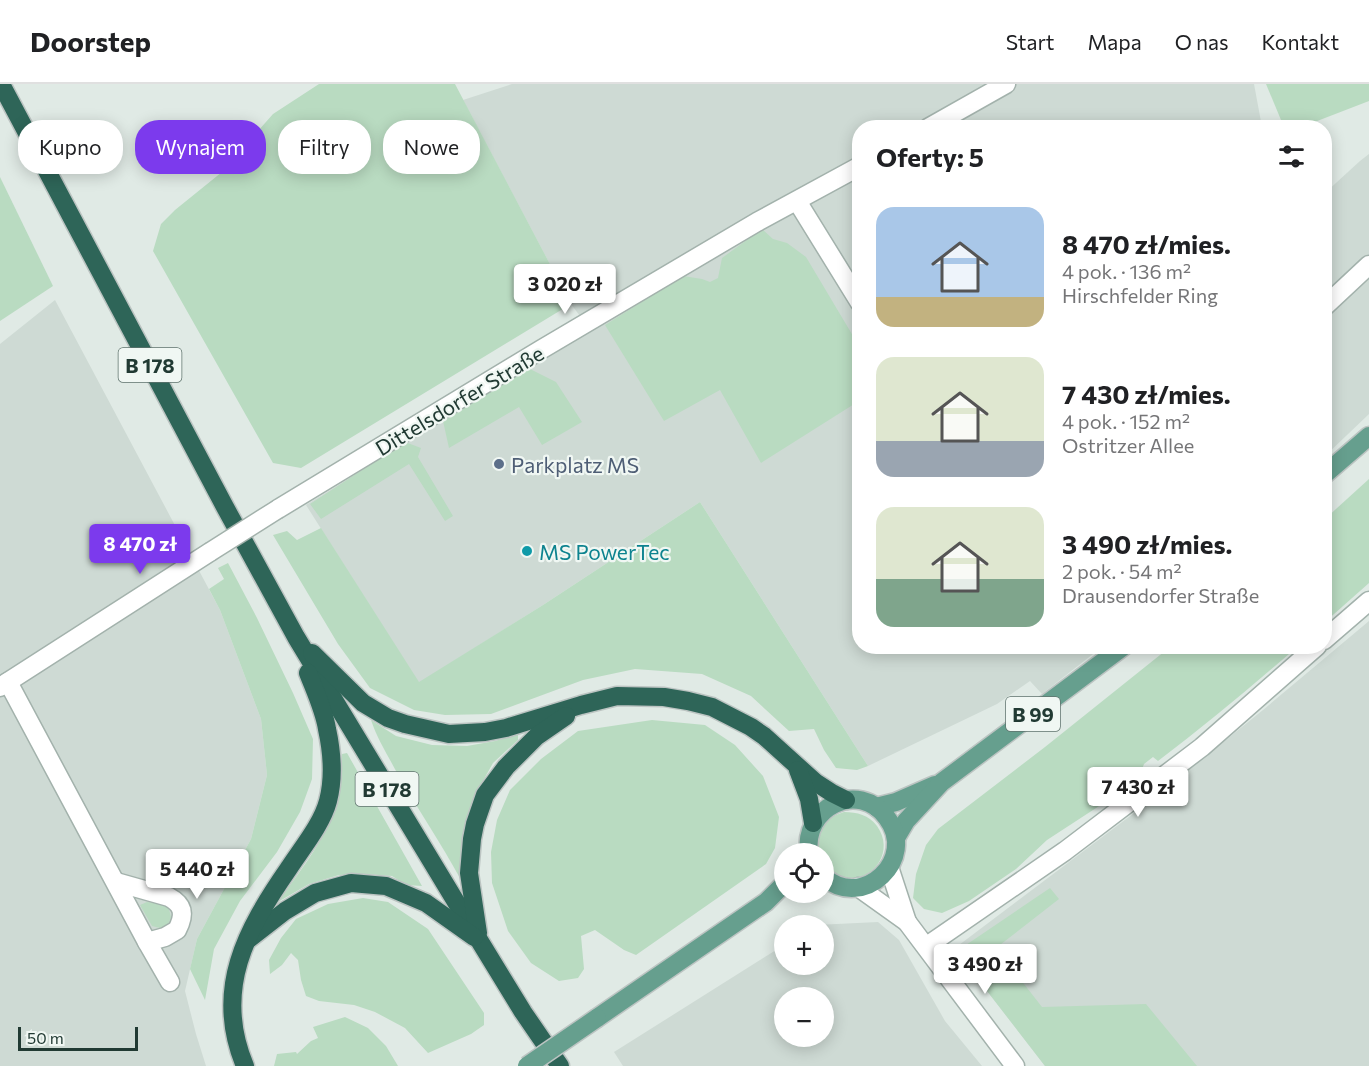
<!DOCTYPE html>
<html lang="pl">
<meta charset="utf-8">
<style>
body{margin:0;font-family:Commissioner,sans-serif;background:#f6f6f6;color:#202124;height:100vh;display:flex;flex-direction:column;font-size:22px;white-space:nowrap}
*{box-sizing:border-box;margin:0}
p{font-size:20px;color:#757577}
.icon{flex:none;width:33px;height:33px;fill:none;stroke:currentColor;stroke-width:2;stroke-linecap:round;stroke-linejoin:round}
.map{position:relative;flex:1;overflow:hidden}
.drawer{position:absolute;left:852px;top:36px;width:480px;height:534px;display:flex;flex-direction:column;background:#fff;border-radius:24px;box-shadow:0 3px 15px #0003}
.drawer>*{flex:none}
.top-card{position:absolute;left:18px;top:36px;width:570px;height:54px;display:flex;gap:12px}
.buttons{position:absolute;left:774px;top:759px;display:grid;gap:12px}
.buttons a{display:grid;place-items:center;width:60px;height:60px;border-radius:50%;background:#fff;box-shadow:0 3px 15px #0003;font-size:30px}
.scale{position:absolute;left:18px;bottom:15px;width:120px;box-sizing:border-box;padding-left:6px;border:3px solid #213a33;border-top:0;font-size:16px;line-height:21px;white-space:nowrap;color:#213a33;-webkit-text-stroke:4px #f0f7f3;paint-order:stroke}
.price{position:absolute;translate:-50% -51px;padding:0 14px;border-radius:6px;background:#fff;color:#222;font-size:20px;line-height:39px;filter:drop-shadow(0 2px 3px #0008)}
.price::after{content:'';position:absolute;left:50%;top:36px;width:18px;height:14px;margin-left:-9px;background:inherit;clip-path:polygon(0 0,100% 0,50% 100%)}
.price.active{background:#7c3aed;color:#fff}
ul{padding:0;list-style:none}
li{display:flex;align-items:center;gap:18px;height:150px;padding:0 24px}
li span{display:grid;place-items:center;flex:none;width:168px;height:120px;border-radius:18px;color:#555}
li>.icon{margin-inline-start:auto}
span .icon{width:72px;height:72px;fill:#fffc;stroke-width:1}
li b{font-size:26px}
h2{display:flex;justify-content:space-between;align-items:center;height:72px;padding:0 24px;font-size:26px}
.pill{padding:0 21px;border-radius:24px;background:#fff;box-shadow:0 3px 15px #0003;font-size:21px;line-height:54px}
.pill.active{background:#7c3aed;color:#fff}
header{display:flex;align-items:center;gap:36px;box-sizing:border-box;height:84px;padding:0 30px;background:#fff;border-bottom:2px solid #e0e0e0}
header strong{font-size:28px}
nav{display:flex;gap:33px;margin-inline-start:auto;font-size:21px}
.map>svg:first-child{display:block}
.built{fill:#cedad4;fill-rule:evenodd}
.green{fill:#b9dbc1}
.lines{fill:none;stroke-linecap:round;stroke-linejoin:round}
.minor-casing{stroke:#a3b2ac;stroke-width:21}
.major-casing{stroke:#bcc4c2;stroke-width:21}
.highway-casing{stroke:#bcc4c2;stroke-width:21}
.minor{stroke:#fff;stroke-width:18}
.major{stroke:#669f8e;stroke-width:18}
.highway{stroke:#2e6558;stroke-width:18}
.minor-bridge-casing{stroke:#a3b2ac;stroke-width:21;stroke-linecap:butt}
.major-bridge-casing{stroke:#bcc4c2;stroke-width:21;stroke-linecap:butt}
.minor-bridge{stroke:#fff;stroke-width:18}
.major-bridge{stroke:#669f8e;stroke-width:18}
.service-dot{fill:#5c6f8a;stroke:#f0f7f3;stroke-width:2}
.culture-dot{fill:#0f9aa8;stroke:#f0f7f3;stroke-width:2}
.labels{text-anchor:middle;dominant-baseline:central;stroke-width:4.5;stroke-linejoin:round;paint-order:stroke}
.shield{fill:#f0f7f3;stroke:#5f736d;stroke-width:1.5}
.shield-label{font-size:20px;font-weight:bold;fill:#213a33}
.street-label{font-size:21px;fill:#213a33;stroke:#f0f7f3}
.service-label{font-size:21px;fill:#4e5e75;stroke:#f0f7f3;text-anchor:start}
.culture-label{font-size:21px;fill:#0d838f;stroke:#f0f7f3;text-anchor:start}
</style>
<header>
<strong>Doorstep</strong>
<nav><a>Start</a><a>Mapa</a><a>O nas</a><a>Kontakt</a></nav>
</header>
<div class="map">
<svg width="1369" height="982" viewBox="0 0 1369 982">
<rect width="100%" height="100%" fill="#e0eae5"/>
<g class="built">
<path d="M512,0H1254L1262,43L860,44V562L1102,563L1042,610L1030,597L997,620L868,682L700,418L543,521L419,599L306,421L528,284L591,247L571,220L463,16Z"/>
<path d="M1369,70V330L1325,372V109L1360,77Z"/>
<path d="M55,216L220,526L261,635L267,691L251,755L197,855L185,907L196,950L206,982H0V260Z"/>
<path d="M1369,537V982H1045L960,872L959,861L1154,714L1263,626Z"/>
<path d="M878,838L899,856L945,937L982,982H623L614,968L784,861V880H824V842L816,841ZM784,914H824V952H784Z"/>
</g>
<g class="green">
<path d="M319,0H455L571,220L301,384L273,379L153,167L161,140L175,126L222,88L273,30Z"/>
<path d="M1266,0H1369V17L1312,39L1281,36Z"/>
<path d="M0,93L53,202L0,237Z"/>
<path d="M762,145L773,155L787,159L806,173L859,262V317L761,379L720,306L664,337L605,241L683,192L702,195L710,198L718,194L722,174Z"/>
<path d="M528,284L556,298L582,338L542,361L519,323L449,364L443,337Z"/>
<path d="M405,358L421,364L418,373L453,432L445,437L409,380L321,435L310,420Z"/>
<path d="M1369,395V499L1325,538V435Z"/>
<path d="M700,418L868,682L857,686L836,684L824,666L814,645L789,647L751,612L702,590L635,585L583,596L491,630L445,631L414,626L370,604L338,560L273,451L287,447L297,456L321,444L419,598L543,521Z"/>
<path d="M228,479L257,534L293,609L313,655L312,695L300,728L277,768L240,817L214,865L205,916L190,885L197,855L251,755L267,691L261,635L220,526L209,505L224,495L218,484Z"/>
<path d="M1170,563H1297C1252,602 1206,641 1158,677L1153,673L1144,680L1141,688L1116,711L1047,756L1016,785L969,817L942,829L924,825L913,814L916,790L926,761L938,745L1045,663Z"/>
<path d="M371,636L396,652L432,661L467,662L495,657L518,650V656L493,679L479,704L468,732L462,758L461,796C441,759 417,724 396,687C387,670 377,654 371,636Z"/>
<path d="M652,636L705,641L735,661L763,692L779,733L775,764L766,780L636,871L624,866L595,846L581,852L584,885L578,894L559,897L531,879L508,847L492,799L491,768L497,736L510,706L541,675L578,647Z"/>
<path d="M347,669L422,802L406,801L392,792L366,790L339,791L309,800L278,818C299,788 325,757 336,721C341,705 341,687 342,670Z"/>
<path d="M844,728C857,728 869,731 877,742C901,776 855,815 824,782V770L818,769C817,746 821,736 844,728Z"/>
<path d="M1050,804L1059,815L996,864L1042,923L1146,920L1197,982H1045L960,872L963,863Z"/>
<path d="M363,814L388,818L428,845L484,929V941L471,950L428,969L405,944L375,928L354,921L319,917L306,912L301,896L298,876L291,869L282,881L270,890L269,876L281,854L296,835L328,820Z"/>
<path d="M147,818L163,820L169,825L171,833L168,841L160,844L152,842L140,821Z"/>
<path d="M345,933L368,944L386,962L398,982H274L277,970L296,968L297,970L311,957L318,954L313,943Z"/>
</g>
<g class="lines">
<g class="minor-casing">
<g id="minor">
<path d="M928,44L1006,0"/>
<path d="M797,117L860,219"/>
<path d="M1324,223L1369,181"/>
<path d="M278,425L542,265L757,138L860,82"/>
<path d="M1324,556L1369,517"/>
<path d="M8,598L147,858L170,898"/>
<path d="M0,603L210,468"/>
<path d="M889,783L907,838"/>
<path d="M116,798L169,813C184,821 185,831 177,846L165,853L147,858"/>
<path d="M858,803L907,838L1015,982"/>
<path d="M927,862L1065,767L1202,663L1317,562"/>
</g>
</g>
<g class="major-casing">
<g id="major">
<path d="M1324,391L1369,352"/>
<path d="M876,723L896,718L935,701"/>
<path d="M896,754L906,737L942,698L1124,562"/>
<path d="M809,770C802,723 859,695 887,734C918,775 863,827 824,793"/>
<path d="M597,934L766,818L784,800"/>
</g>
</g>
<g class="highway-casing">
<g id="highway">
<path d="M1,0L225,423L296,553L479,856L523,928L560,982"/>
<path d="M312,569L363,619L388,634L405,640L449,650L485,648L506,644L581,621L617,612L664,613L688,617L712,623L751,643L764,652L815,698L832,709L846,716"/>
<path d="M798,686L809,715L813,739"/>
<path d="M478,849L469,789L472,755L475,740L485,711L506,683L537,652L566,632"/>
<path d="M249,855L285,827L315,809L351,799L386,802L426,819L474,853"/>
<path d="M245,982C213,906 246,846 289,784C302,764 322,740 328,717C334,694 332,668 327,645C324,626 315,607 308,589"/>
</g>
</g>
<use href="#minor" class="minor"/>
<use href="#major" class="major"/>
<use href="#highway" class="highway"/>
<g class="minor-bridge-casing">
<path id="minor-bridge" d="M210,468L278,425"/>
</g>
<g class="major-bridge-casing">
<path id="major-bridge" d="M527,982L597,934"/>
</g>
<use href="#minor-bridge" class="minor-bridge"/>
<use href="#major-bridge" class="major-bridge"/>
</g>
<circle class="service-dot" cx="499" cy="380" r="6"/>
<circle class="culture-dot" cx="527" cy="467" r="6"/>
<g class="labels">
<g class="shield">
<rect x="118.5" y="264" width="63" height="34" rx="4.5"/>
<rect x="1006" y="613" width="54" height="34" rx="4.5"/>
<rect x="355.5" y="688" width="63" height="34" rx="4.5"/>
</g>
<g class="shield-label">
<text x="150" y="281">B 178</text>
<text x="1033" y="630">B 99</text>
<text x="387" y="705">B 178</text>
</g>
<g class="street-label">
<text transform="translate(459 316) rotate(-31)">Dittelsdorfer Straße</text>
</g>
<g class="service-label">
<text x="511" y="380">Parkplatz MS</text>
</g>
<g class="culture-label">
<text x="539" y="467">MS PowerTec</text>
</g>
</g>
</svg>
<div class="buttons">
<a><svg class="icon" aria-label="locate" viewBox="0 0 24 24"><circle cx="12" cy="12" r="6"/><path d="M12 2v4M12 18v4M2 12h4M18 12h4"/></svg></a>
<a>+</a>
<a>−</a>
</div>
<div class="scale">50 m</div>
<b class="price" style="left:565px;top:231px">3 020 zł</b>
<b class="price active" style="left:140px;top:491px">8 470 zł</b>
<b class="price" style="left:1138px;top:734px">7 430 zł</b>
<b class="price" style="left:197px;top:816px">5 440 zł</b>
<b class="price" style="left:985px;top:911px">3 490 zł</b>
<div class="top-card">
<a class="pill">Kupno</a>
<a class="pill active">Wynajem</a>
<a class="pill">Filtry</a>
<a class="pill">Nowe</a>
</div>
<section class="drawer">
<h2>Oferty: 5<svg class="icon" aria-label="filters" viewBox="0 0 24 24"><path d="M4 7h16M4 17h16"/><circle cx="9" cy="7" r="2"/><circle cx="15" cy="17" r="2"/></svg></h2>
<ul>
<li><span style="background:linear-gradient(#a9c7e8 75%,#c2b280 0)"><svg class="icon" aria-label="home" viewBox="0 0 24 24"><path d="M3 11l9-7 9 7M6 9v11h12V9"/></svg></span><div><b>8 470 zł/mies.</b><p>4 pok. · 136 m²</p><p>Hirschfelder Ring</p></div></li>
<li><span style="background:linear-gradient(#dfe7d0 70%,#9aa5b1 0)"><svg class="icon" aria-label="home" viewBox="0 0 24 24"><path d="M3 11l9-7 9 7M6 9v11h12V9"/></svg></span><div><b>7 430 zł/mies.</b><p>4 pok. · 152 m²</p><p>Ostritzer Allee</p></div></li>
<li><span style="background:linear-gradient(#dfe7d0 60%,#7fa58c 0)"><svg class="icon" aria-label="home" viewBox="0 0 24 24"><path d="M3 11l9-7 9 7M6 9v11h12V9"/></svg></span><div><b>3 490 zł/mies.</b><p>2 pok. · 54 m²</p><p>Drausendorfer Straße</p></div></li>
</ul>
</section>
</div>
